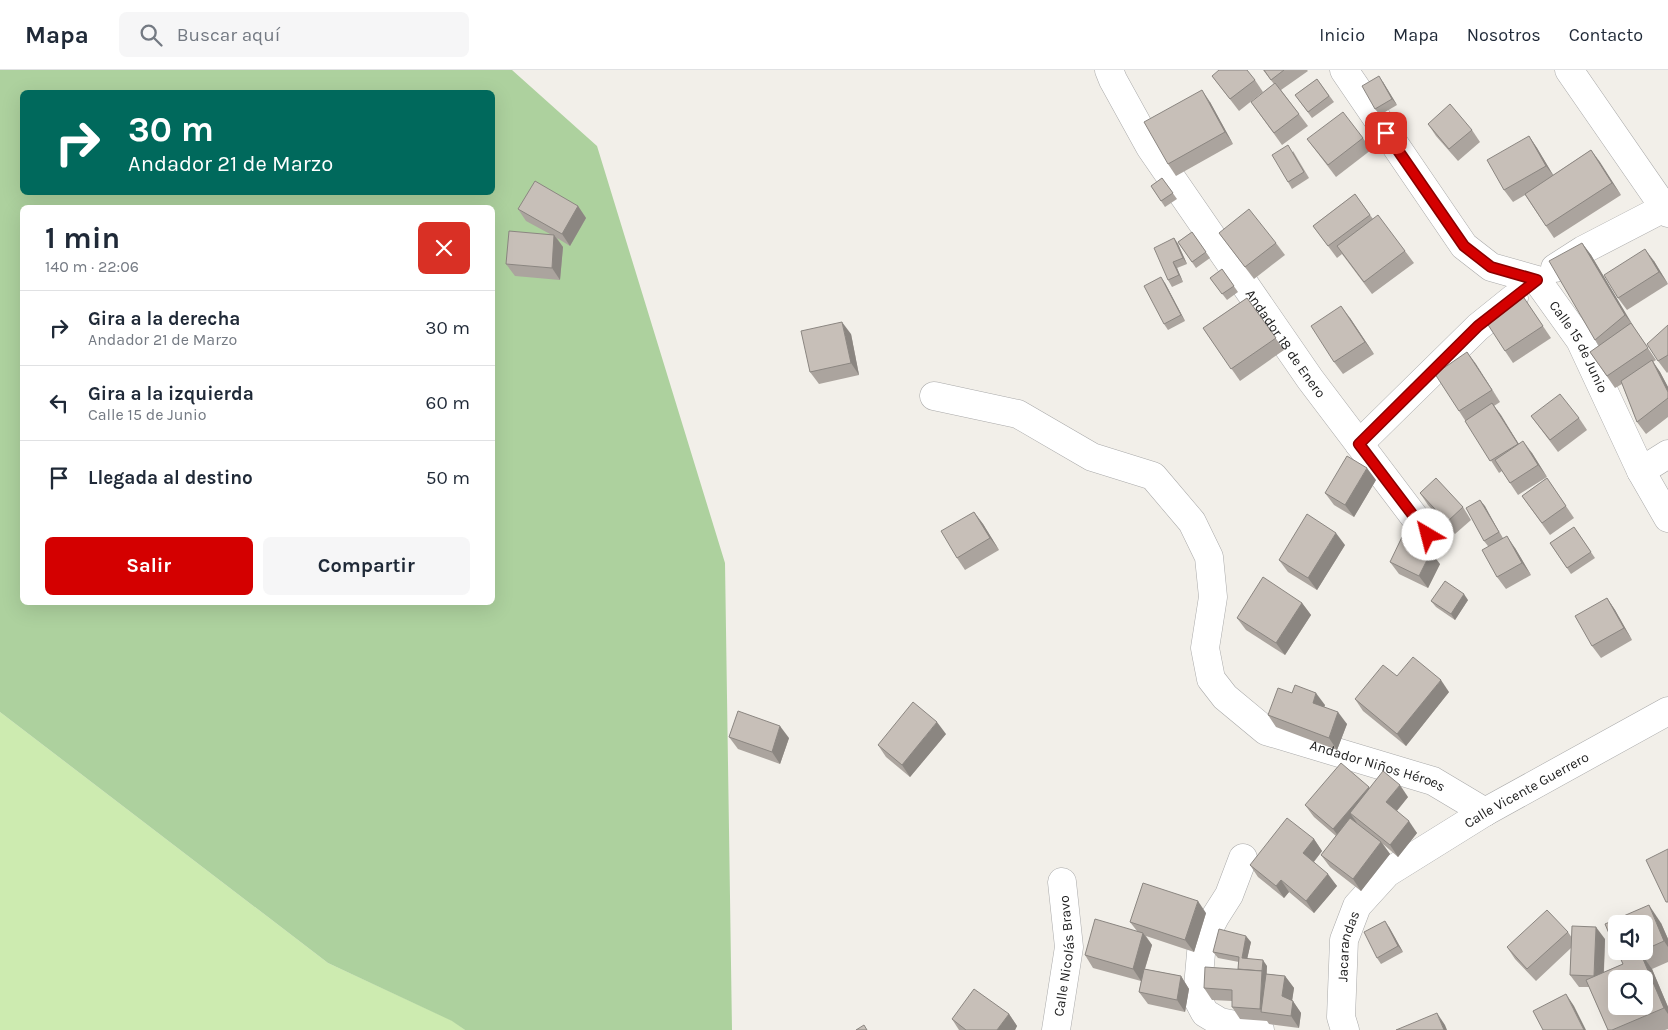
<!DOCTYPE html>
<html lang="es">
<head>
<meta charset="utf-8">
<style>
  :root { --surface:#fff; --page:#f6f6f7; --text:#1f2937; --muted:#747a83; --line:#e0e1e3; --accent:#d40000 }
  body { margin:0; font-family:Karla,sans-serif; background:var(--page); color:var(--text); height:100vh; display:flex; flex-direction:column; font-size:19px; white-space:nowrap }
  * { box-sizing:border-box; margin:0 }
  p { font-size:16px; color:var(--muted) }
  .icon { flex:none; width:28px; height:28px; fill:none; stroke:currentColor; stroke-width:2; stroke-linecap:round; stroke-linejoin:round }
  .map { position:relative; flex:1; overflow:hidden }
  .panel { position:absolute; left:20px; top:135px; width:475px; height:400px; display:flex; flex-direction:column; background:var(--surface); border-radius:8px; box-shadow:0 5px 20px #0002 }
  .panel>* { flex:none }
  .top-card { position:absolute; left:20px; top:20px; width:475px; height:105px; border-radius:8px; box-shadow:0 5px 20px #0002; background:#00695c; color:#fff; overflow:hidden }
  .buttons { position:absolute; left:1608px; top:845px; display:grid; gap:10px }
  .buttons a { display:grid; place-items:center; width:45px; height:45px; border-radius:8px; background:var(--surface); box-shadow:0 5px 20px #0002; font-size:25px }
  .pin { position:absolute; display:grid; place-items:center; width:42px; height:42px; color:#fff; margin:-21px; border-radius:10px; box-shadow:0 2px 8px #0006 }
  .me { position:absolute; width:55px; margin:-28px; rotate:323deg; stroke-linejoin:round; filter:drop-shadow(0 0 4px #0008) }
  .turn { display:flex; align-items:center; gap:18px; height:105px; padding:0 25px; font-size:22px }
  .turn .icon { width:65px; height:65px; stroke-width:2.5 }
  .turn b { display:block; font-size:35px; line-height:42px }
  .round { display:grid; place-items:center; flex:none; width:52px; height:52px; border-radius:8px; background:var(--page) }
  .overview { display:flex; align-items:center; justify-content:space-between; height:85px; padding:0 25px }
  h1 { font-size:30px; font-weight:700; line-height:38px }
  .cta { display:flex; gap:10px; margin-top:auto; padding:10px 25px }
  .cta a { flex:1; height:58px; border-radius:8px; background:var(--accent); color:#fff; font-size:20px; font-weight:700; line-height:58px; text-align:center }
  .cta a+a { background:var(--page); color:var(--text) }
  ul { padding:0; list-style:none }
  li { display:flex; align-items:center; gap:15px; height:75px; padding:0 25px; border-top:1px solid var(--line) }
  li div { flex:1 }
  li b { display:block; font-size:19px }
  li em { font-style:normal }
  header { display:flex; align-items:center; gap:30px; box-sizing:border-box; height:70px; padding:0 25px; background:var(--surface); border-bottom:1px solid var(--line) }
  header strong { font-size:24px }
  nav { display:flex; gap:28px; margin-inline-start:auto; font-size:18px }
  .search { width:350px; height:45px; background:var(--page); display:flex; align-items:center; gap:12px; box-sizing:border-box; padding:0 18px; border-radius:8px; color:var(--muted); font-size:19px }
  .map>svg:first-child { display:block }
</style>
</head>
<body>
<header>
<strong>Mapa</strong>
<div class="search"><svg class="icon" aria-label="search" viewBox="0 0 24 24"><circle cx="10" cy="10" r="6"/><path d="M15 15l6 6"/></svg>Buscar aquí</div>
<nav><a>Inicio</a><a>Mapa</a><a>Nosotros</a><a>Contacto</a></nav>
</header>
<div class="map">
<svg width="1668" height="960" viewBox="0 0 1668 960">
  <rect width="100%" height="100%" fill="#f2efe9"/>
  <polygon fill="#cdebb0" points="0,642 328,893 453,951 465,960 0,960"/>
  <path fill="#add19e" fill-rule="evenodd" d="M0,0h512l85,76 128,417 7,467h-267l-13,-9 -124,-58 -328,-251zM22,22h470v100h-470zM22,138h470v394h-470z"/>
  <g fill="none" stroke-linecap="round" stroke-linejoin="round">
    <g stroke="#a9a9a9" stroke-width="29">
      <g id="street">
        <path id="s1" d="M1109,0l4,10 37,67 160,232 118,156"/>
        <path id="s2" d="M1344,0l120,176 27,21 46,13 43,60 61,131 27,47"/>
        <polyline points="1569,0 1668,143"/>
        <polyline points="1555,198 1583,180 1664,138"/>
        <path id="s3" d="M934,326l84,18 74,43 61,19 39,46 17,35 4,40 -8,51 6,31 14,18 41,34 167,50 52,31"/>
        <polyline points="1359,374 1478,257 1514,228"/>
        <polyline points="1641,401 1668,384"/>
        <polyline points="1243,788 1229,825 1215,847 1202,872 1197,928 1205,943 1220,952 1260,960"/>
        <path id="s4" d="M1056,960l13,-83 -7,-65"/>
        <path id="s5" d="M1345,960l-4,-13 3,-77 13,-34 30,-33 98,-61 183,-101"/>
      </g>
    </g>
    <use href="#street" stroke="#fff" stroke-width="28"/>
  </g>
  <g fill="#aba49e">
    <polygon points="1263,0 1307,0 1308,1 1281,20 1308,56 1282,75 1251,32 1274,14"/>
    <polygon points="1212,6 1255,10 1263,22 1239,41"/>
    <polygon points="1317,9 1334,32 1312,48 1295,25"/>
    <polygon points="1383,12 1397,35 1380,45 1375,39"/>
    <polygon points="1210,32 1233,74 1176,106 1168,94"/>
    <polygon points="1428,54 1472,60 1480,72 1458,91 1436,66"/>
    <polygon points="1529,66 1537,78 1553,105 1591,80 1621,125 1554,168 1525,125 1513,132 1504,120"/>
    <polygon points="1363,68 1371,80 1336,107 1307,69"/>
    <polygon points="1293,81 1309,108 1292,119 1288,112"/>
    <polygon points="1162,108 1177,129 1165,137 1151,116"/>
    <polygon points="1355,124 1373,149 1405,181 1414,193 1372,224 1342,184 1337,188 1313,156"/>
    <polygon points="578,136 586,148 570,176 557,168 563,177 560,210 515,206 506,194 550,164 526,151 518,139"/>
    <polygon points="1192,162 1210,188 1196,198 1178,172"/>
    <polygon points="1219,163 1276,173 1285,185 1254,209"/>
    <polygon points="1174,168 1178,174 1187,194 1177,198 1183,212 1172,217 1168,210"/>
    <polygon points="1582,173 1591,185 1631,253 1656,290 1653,292 1660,302 1668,317 1668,347 1646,364 1637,352 1622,314 1615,318 1590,282 1599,276 1595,270"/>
    <polygon points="1654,191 1668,214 1627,240 1618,228"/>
    <polygon points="1222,199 1238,222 1227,230 1210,208"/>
    <polygon points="1165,213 1185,251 1168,260 1164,254"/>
    <polygon points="1520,222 1551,268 1513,293 1505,281"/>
    <polygon points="1247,228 1284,280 1240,311 1203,258"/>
    <polygon points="1350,248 1374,284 1343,304 1334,292"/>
    <polygon points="1668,255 1668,302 1667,303 1658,291"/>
    <polygon points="851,264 859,305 819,314 810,302"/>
    <polygon points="1467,282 1500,332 1494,336 1519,374 1532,383 1547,407 1518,425 1502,401 1499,403 1459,341"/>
    <polygon points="1531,346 1579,348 1587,360 1558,382"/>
    <polygon points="1547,408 1574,448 1550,465 1522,426"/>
    <polygon points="1376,410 1354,447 1334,435 1325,423"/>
    <polygon points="1420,423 1463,437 1471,450 1455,464 1428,435"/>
    <polygon points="1480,430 1503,468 1515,478 1531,505 1506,519 1497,507 1488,476 1484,471"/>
    <polygon points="974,442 983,454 999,480 965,500 957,488"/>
    <polygon points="1574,457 1595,488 1571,504 1550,473"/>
    <polygon points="1345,475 1317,520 1288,502 1279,490"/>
    <polygon points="1390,492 1440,494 1428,518 1399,504"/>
    <polygon points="1607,528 1615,540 1632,570 1601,588 1592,576"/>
    <polygon points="1468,530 1455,550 1436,537 1431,531"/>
    <polygon points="1302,533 1311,545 1285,585 1246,560 1237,548"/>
    <polygon points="1397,606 1449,622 1406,676 1363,641 1355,629"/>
    <polygon points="1292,623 1325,635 1324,637 1347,654 1337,680 1276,657 1268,645"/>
    <polygon points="946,664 910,707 886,687 878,675"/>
    <polygon points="729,667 789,668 780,694 738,679"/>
    <polygon points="1370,718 1408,727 1397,741 1417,763 1398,787 1383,774 1390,784 1361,821 1330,797 1321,785 1336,766 1314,747 1305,735"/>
    <polygon points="1314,769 1322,781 1314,792 1337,816 1314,843 1289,822 1284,828 1258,807 1250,795"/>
    <polygon points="1206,843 1194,882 1146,866 1152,875 1145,899 1181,906 1189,919 1185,942 1148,934 1139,922 1141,911 1093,898 1085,885 1137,861 1130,852"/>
    <polygon points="1661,853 1668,869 1668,892 1652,899 1668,937 1668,959 1665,960 1608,960 1589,917 1579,917 1570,905 1571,878 1536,911 1515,889 1507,877 1568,862 1572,868 1605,869 1604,902 1623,894 1617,881 1644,881 1644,854"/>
    <polygon points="1389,857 1403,882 1381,894 1377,888"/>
    <polygon points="1251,872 1247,889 1267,896 1267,904 1285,906 1294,918 1292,930 1301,943 1299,958 1269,954 1267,951 1240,949 1232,937 1232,931 1212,930 1204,918 1238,899 1239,892 1218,888 1213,882"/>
    <polygon points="1009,944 1017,956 1015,960 959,960 952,949"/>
  </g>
  <g fill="#8b8681">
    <polygon points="1379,6 1383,12 1397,35 1392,29"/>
    <polygon points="1202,20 1210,32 1233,74 1225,62"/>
    <polygon points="1529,66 1537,78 1555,108 1546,96"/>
    <polygon points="1591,80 1600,92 1621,125 1612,113"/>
    <polygon points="578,136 586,148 570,176 562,164"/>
    <polygon points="554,165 563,177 560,210 552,198"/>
    <polygon points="1174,168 1178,174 1187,194 1183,188"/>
    <polygon points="1582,173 1591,185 1634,257 1625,245"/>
    <polygon points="1645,179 1654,191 1668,214 1659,202"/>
    <polygon points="1173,192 1177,198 1183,212 1179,205"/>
    <polygon points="1161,207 1165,213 1185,251 1181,245"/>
    <polygon points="1341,236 1350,248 1374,284 1365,272"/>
    <polygon points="842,252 851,264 859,305 851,293"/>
    <polygon points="1467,282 1476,294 1500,332 1492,320"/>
    <polygon points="1652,290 1660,302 1668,317 1668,322"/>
    <polygon points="1492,333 1501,345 1526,386 1518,374"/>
    <polygon points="1523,371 1532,383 1547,407 1538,395"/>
    <polygon points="1367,398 1376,410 1354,447 1345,435"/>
    <polygon points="1480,430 1485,436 1503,469 1499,462"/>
    <polygon points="974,442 983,454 999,480 990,468"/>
    <polygon points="1336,463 1345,475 1317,520 1308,508"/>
    <polygon points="1507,466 1515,478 1531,505 1522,493"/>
    <polygon points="1431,482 1440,494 1428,518 1419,506"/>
    <polygon points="1464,524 1468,530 1455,550 1451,544"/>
    <polygon points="1607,528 1615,540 1632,570 1624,558"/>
    <polygon points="1302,533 1311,545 1285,585 1276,573"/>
    <polygon points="1441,610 1449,622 1406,676 1397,664"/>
    <polygon points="1316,623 1325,635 1321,645 1313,633"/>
    <polygon points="1338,642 1347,654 1337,680 1329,668"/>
    <polygon points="937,652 946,664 910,707 902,695"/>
    <polygon points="780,656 789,668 780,694 772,682"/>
    <polygon points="1400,715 1408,727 1394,744 1386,732"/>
    <polygon points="1369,717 1378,729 1350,743 1357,753 1342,771 1333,759"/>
    <polygon points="1409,751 1417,763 1398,787 1390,775"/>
    <polygon points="1314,769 1322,781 1311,795 1303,783"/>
    <polygon points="1381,772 1390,784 1361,821 1353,809"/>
    <polygon points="1328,804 1337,816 1314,843 1306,831"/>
    <polygon points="1281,810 1289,822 1284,828 1276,816"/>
    <polygon points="1198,831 1206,843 1194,882 1185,870"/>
    <polygon points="1649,835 1661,853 1668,869 1668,877 1664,871"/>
    <polygon points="1385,851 1389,857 1403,882 1398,876"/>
    <polygon points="1596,857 1605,869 1603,918 1594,906"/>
    <polygon points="1143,863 1152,875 1141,911 1133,899"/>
    <polygon points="1246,866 1251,872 1246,894 1242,888"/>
    <polygon points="1640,882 1652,899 1668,937 1668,944 1664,938"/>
    <polygon points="1263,890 1267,896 1262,942 1260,939"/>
    <polygon points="1181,906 1189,919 1185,942 1177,930"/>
    <polygon points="1285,906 1294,918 1291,938 1282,926"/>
    <polygon points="1566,924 1574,936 1586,960 1584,960"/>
    <polygon points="1293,931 1301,943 1299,958 1291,946"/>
    <polygon points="1437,943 1445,955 1447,960 1444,960"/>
    <polygon points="1009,944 1017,956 1015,960 997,960"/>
  </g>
  <g fill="#c7bfb8" stroke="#8b8681" fill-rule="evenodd">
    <polygon points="1219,0 1247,0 1255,10 1230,29 1212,6"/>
    <polygon points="1264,0 1284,0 1271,10"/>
    <polygon points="1379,6 1392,29 1375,39 1362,16"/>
    <polygon points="1317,9 1329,26 1308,42 1295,25"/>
    <polygon points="1275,13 1299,44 1274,63 1251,32"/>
    <polygon points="1202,20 1225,62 1168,94 1144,52"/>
    <polygon points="1450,34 1472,60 1449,79 1428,54"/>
    <polygon points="1343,42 1363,68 1328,95 1307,69"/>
    <polygon points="1529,66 1546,96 1504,120 1487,90"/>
    <polygon points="1288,75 1304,102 1288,112 1272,85"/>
    <polygon points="1591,80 1612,113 1546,156 1525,124"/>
    <polygon points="1162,108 1173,123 1161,131 1151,116"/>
    <polygon points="535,111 578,136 562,164 518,139"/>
    <polygon points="1355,124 1370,145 1328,176 1313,156"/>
    <polygon points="1249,139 1276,173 1245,197 1219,163"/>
    <polygon points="1378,145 1405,181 1364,212 1337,176"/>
    <polygon points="509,161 554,165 552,198 506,194"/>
    <polygon points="1192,162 1206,182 1192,192 1178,172"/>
    <polygon points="1174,168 1183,188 1173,192 1179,205 1168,210 1154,178"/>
    <polygon points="1582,173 1625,245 1595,270 1549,191"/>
    <polygon points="1645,179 1659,202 1618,228 1604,205"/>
    <polygon points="1222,199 1234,216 1222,224 1210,208"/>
    <polygon points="1161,207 1181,245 1164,254 1144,216"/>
    <polygon points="1520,222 1543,256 1505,281 1483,247"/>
    <polygon points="1247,228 1276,268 1231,299 1203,258"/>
    <polygon points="1341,236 1365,272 1334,292 1311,256"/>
    <polygon points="842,252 851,293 810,302 801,261"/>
    <polygon points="1631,253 1648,278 1607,306 1590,282"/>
    <polygon points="1668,255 1668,285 1658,291 1647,274"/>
    <polygon points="1467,282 1492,320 1459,341 1435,304"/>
    <polygon points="1652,290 1668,322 1668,328 1637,352 1621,311"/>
    <polygon points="1560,324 1579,348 1550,370 1531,346"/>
    <polygon points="1492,333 1518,374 1490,391 1465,351"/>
    <polygon points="1523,371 1538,395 1510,413 1495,390"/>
    <polygon points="1347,386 1367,398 1345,435 1325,423"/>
    <polygon points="1436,408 1463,437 1447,452 1420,423"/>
    <polygon points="1547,408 1566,436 1542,453 1522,426"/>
    <polygon points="1480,430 1499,462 1484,471 1466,438"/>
    <polygon points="974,442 990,468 957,488 941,461"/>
    <polygon points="1307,444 1336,463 1308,508 1279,490"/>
    <polygon points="1574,457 1591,482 1567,498 1550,473"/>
    <polygon points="1507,466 1522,493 1497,507 1482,480"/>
    <polygon points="1402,467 1431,482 1419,506 1390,492"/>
    <polygon points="1263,507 1302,533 1276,573 1237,548"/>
    <polygon points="1445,511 1464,524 1451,544 1431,531"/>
    <polygon points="1607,528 1624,558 1592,576 1575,546"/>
    <polygon points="1413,587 1441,610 1397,664 1355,629 1383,595 1397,606"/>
    <polygon points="1295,615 1316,623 1313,633 1338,642 1329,668 1268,645 1278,618 1292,623"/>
    <polygon points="913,632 937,652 902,695 878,675"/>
    <polygon points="738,641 780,656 772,682 729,667"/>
    <polygon points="1341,693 1369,717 1333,759 1305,735"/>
    <polygon points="1383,701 1400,715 1386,732 1409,751 1390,775 1350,743"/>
    <polygon points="1287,748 1314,769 1303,783 1328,804 1306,831 1281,810 1276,816 1250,795"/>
    <polygon points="1350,748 1381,772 1353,809 1321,785"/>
    <polygon points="1668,779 1668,832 1666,832 1646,790"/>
    <polygon points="1143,813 1198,831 1185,870 1130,852"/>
    <polygon points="1649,835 1664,871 1644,880 1644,854 1616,854 1616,880 1605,854"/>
    <polygon points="1547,840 1568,862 1527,899 1507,877"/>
    <polygon points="1095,849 1143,863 1133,899 1085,885"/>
    <polygon points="1385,851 1398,876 1377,888 1364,862"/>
    <polygon points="1572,856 1596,857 1594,906 1570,905"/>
    <polygon points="1219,859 1246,866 1242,888 1263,890 1262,901 1238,899 1239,887 1213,882"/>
    <path d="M1617,881h24l-1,1 24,56 -52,22h-4l-22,-50 37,-16zM1616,909h28v27h-28z"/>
    <polygon points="1205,897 1262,901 1260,939 1232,937 1232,920 1204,918"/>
    <polygon points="1144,899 1181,906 1177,930 1139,922"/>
    <polygon points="1266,904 1285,906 1282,926 1293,931 1291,946 1261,942"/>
    <polygon points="974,919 1009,944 997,960 966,960 952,949"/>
    <polygon points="1566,924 1584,960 1543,960 1533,941"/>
    <polygon points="1437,943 1444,960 1396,960"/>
    <polygon points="864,955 867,960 856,960"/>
  </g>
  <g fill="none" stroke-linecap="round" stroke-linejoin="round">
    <g stroke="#8a0000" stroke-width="12">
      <polyline id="route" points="1386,63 1464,176 1491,197 1537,210 1478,256 1359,374 1428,465"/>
    </g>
    <use href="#route" stroke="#d40000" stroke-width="9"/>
  </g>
  <g text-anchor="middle" stroke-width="4.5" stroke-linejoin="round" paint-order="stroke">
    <g font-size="14" fill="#222" stroke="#fff">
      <text dy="5" stroke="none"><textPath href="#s1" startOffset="326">Andador 18 de Enero</textPath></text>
      <text dy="5" stroke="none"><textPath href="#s2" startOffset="374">Calle 15 de Junio</textPath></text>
      <text dy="5" stroke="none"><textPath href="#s3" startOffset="651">Andador Niños Héroes</textPath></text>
      <text dy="5" stroke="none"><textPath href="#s5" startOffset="334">Calle Vicente Guerrero</textPath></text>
      <text dy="5" stroke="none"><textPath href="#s5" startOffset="85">Jacarandas</textPath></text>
      <text dy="5" stroke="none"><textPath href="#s4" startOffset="75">Calle Nicolás Bravo</textPath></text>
    </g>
  </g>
</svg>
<div class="buttons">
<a><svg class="icon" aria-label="sound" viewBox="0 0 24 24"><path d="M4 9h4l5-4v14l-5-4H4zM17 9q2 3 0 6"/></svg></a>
<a><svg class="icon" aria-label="search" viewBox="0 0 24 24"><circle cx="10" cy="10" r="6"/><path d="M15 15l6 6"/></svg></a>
</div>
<div class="pin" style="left:1386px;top:63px;background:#d93025"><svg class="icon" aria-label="arrive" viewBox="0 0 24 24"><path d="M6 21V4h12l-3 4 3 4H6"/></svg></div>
<svg class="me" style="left:1428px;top:465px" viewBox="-20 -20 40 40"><circle r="19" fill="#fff"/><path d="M0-13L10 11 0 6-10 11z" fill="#d40000"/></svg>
<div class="top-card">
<div class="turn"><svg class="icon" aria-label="right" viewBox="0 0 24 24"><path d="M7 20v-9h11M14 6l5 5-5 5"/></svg><div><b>30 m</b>Andador 21 de Marzo</div></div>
</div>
<section class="panel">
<div class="overview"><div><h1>1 min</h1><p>140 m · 22:06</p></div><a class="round" style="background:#d93025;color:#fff"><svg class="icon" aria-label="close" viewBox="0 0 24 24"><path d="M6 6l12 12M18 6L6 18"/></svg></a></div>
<ul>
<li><svg class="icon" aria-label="right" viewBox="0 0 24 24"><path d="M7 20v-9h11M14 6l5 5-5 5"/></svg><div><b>Gira a la derecha</b><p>Andador 21 de Marzo</p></div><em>30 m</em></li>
<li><svg class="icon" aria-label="left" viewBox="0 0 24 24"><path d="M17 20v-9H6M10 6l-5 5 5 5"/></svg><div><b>Gira a la izquierda</b><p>Calle 15 de Junio</p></div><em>60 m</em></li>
<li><svg class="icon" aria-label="arrive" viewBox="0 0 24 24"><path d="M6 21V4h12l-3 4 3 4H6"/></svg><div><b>Llegada al destino</b></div><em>50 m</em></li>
</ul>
<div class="cta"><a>Salir</a><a>Compartir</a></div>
</section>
</div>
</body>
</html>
